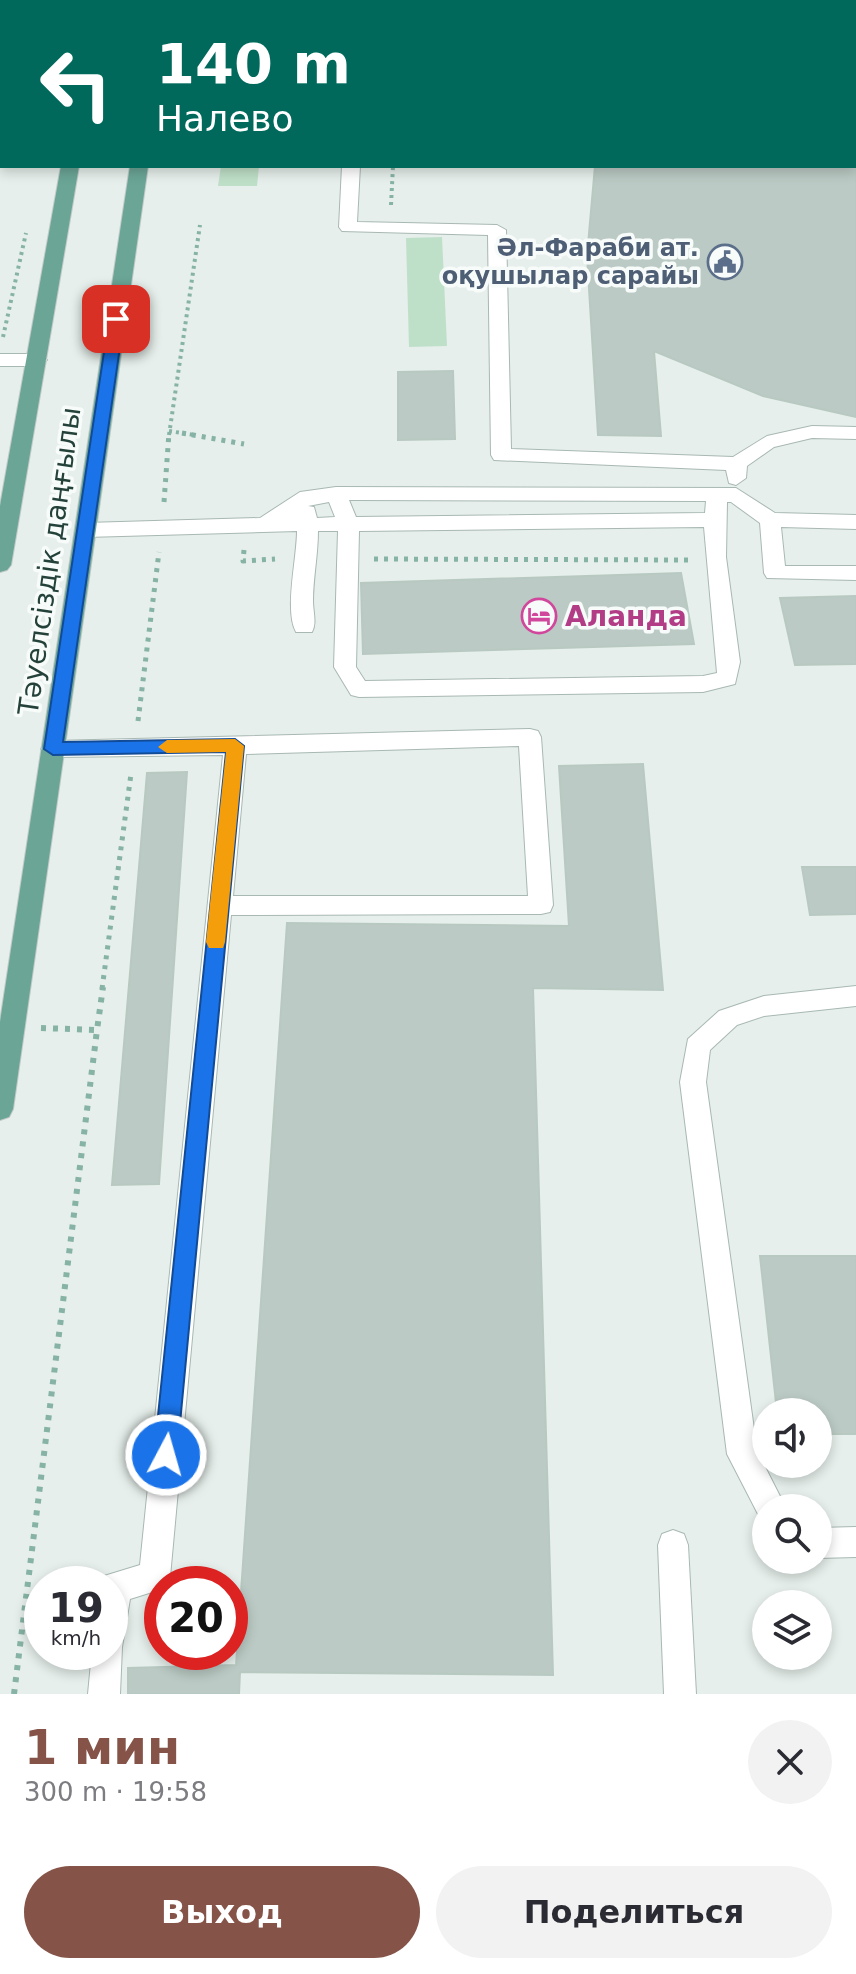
<!DOCTYPE html>
<html lang="ru">
<head>
<meta charset="utf-8">
<style>
  :root { --surface:#fff; --page:#f2f2f3; --text:#2b2b33; --muted:#7c7c81; --accent:#855347 }
  body { margin:0; font-family:"DejaVu Sans",sans-serif; background:var(--page); color:var(--text); height:100vh; display:flex; flex-direction:column; font-size:30px; white-space:nowrap }
  * { box-sizing:border-box; margin:0 }
  p { font-size:26px; color:var(--muted) }
  .icon { flex:none; width:44px; height:44px; fill:none; stroke:currentColor; stroke-width:2; stroke-linecap:round; stroke-linejoin:round }
  .map { position:relative; height:1694px; overflow:hidden }
  .sheet { display:flex; flex-direction:column; background:var(--surface); flex:1 }
  .sheet>* { flex:none }
  .banner { position:absolute; left:0px; top:0px; width:856px; height:168px; box-shadow:0 4px 12px #0003; background:#00695c; color:#fff; overflow:hidden }
  .tools { position:absolute; left:752px; top:1398px; display:grid; gap:16px }
  .tools a { display:grid; place-items:center; width:80px; height:80px; border-radius:50%; background:var(--surface); box-shadow:0 4px 12px #0003; font-size:40px }
  .speed { position:absolute; left:24px; top:1566px; display:flex; gap:16px; font-size:40px; font-weight:700; text-align:center }
  .speed>* { display:grid; place-content:center; width:104px; height:104px; border-radius:50%; background:var(--surface); box-shadow:0 4px 12px #0003; line-height:1 }
  .speed small { font-size:20px; font-weight:400 }
  .speed .limit { border:12px solid #d22; background:#fff; color:#111 }
  .pin { position:absolute; display:grid; place-items:center; width:68px; height:68px; color:#fff; margin:-34px; border-radius:16px; box-shadow:0 4px 12px #0006 }
  .me { position:absolute; width:88px; margin:-44px; rotate:6deg; stroke-linejoin:round; filter:drop-shadow(0 0 6px #0008) }
  .turn { display:flex; align-items:center; gap:28px; height:168px; padding:0 24px; font-size:36px }
  .turn .icon { width:104px; height:104px; stroke-width:2.5 }
  .turn b { display:block; font-size:56px; line-height:68px }
  .round { display:grid; place-items:center; flex:none; width:84px; height:84px; border-radius:42px; background:var(--page) }
  .summary { display:flex; align-items:center; justify-content:space-between; height:136px; padding:0 24px }
  h1 { font-size:48px; font-weight:800; line-height:60px; color:var(--accent) }
  .cta { display:flex; gap:16px; margin-top:auto; padding:16px 24px }
  .cta a { flex:1; height:92px; border-radius:48px; background:var(--accent); color:#fff; font-size:32px; font-weight:800; line-height:92px; text-align:center }
  .cta a+a { background:var(--page); color:var(--text) }
  .map>svg:first-child { display:block }
</style>
</head>
<body>
<div class="map">
<svg width="856" height="1694" viewBox="0 0 856 1694">
  <rect width="100%" height="100%" fill="#e6efeb"/>
  <g fill="#bfe0c8">
    <polygon points="221,166 259,166 257,186 218,186"/>
    <polygon points="442,237 447,346 409,347 406,238"/>
  </g>
  <g fill="#bbcac4" stroke="#b8c9c2" stroke-width="2">
    <polygon points="595,166 856,166 856,417 763,396 654,351 661,436 598,435 587,256"/>
    <polygon points="453,371 455,439 398,440 398,372"/>
    <polygon points="681,573 694,644 363,654 361,583"/>
    <polygon points="856,596 856,664 795,665 780,598"/>
    <polygon points="643,764 663,990 533,988 553,1675 240,1672 239,1694 128,1694 128,1668 236,1665 287,923 569,926 559,766"/>
    <polygon points="187,772 159,1184 112,1185 147,773"/>
    <polygon points="802,867 856,867 856,914 810,915"/>
    <polygon points="760,1256 856,1256 856,1434 818,1434 818,1412 777,1412"/>
  </g>
  <g fill="none" stroke-linecap="round" stroke-linejoin="round">
    <g stroke="#a8b8b2" stroke-width="2">
      <g id="minor">
        <rect x="41" y="0" width="16" height="2"/>
        <polygon points="386,0 405,0 407,2 388,2"/>
        <rect x="528" y="0" width="16" height="2"/>
        <rect x="705" y="0" width="16" height="2"/>
        <rect x="0" y="31" width="2" height="10"/>
        <rect x="0" y="139" width="2" height="10"/>
        <polygon points="342,166 360,166 357,222 497,225 506,230 511,449 733,457 767,436 812,426 856,427 856,439 812,438 774,447 747,466 746,478 736,485 729,483 726,470 494,460 491,455 488,235 342,231 339,227"/>
        <polygon points="0,354 37,354 47,360 37,366 0,366"/>
        <path d="M336,487l400,1 39,25 81,2v14l-75,-2 4,39h71v14l-89,-2 -3,-5 -4,-50 -29,-21h-4l-1,55 14,105 -5,22 -32,8 -344,5 -8,-2 -17,-28 4,-136h-20c0,24 -5,47 -5,70 0,11 4,22 -1,31h-16c-12,-21 1,-74 1,-101l-211,6 -10,-7 10,-7 174,-5 40,-26zM349,500h6l351,1 -1,12 -349,4zM329,502l6,15 -18,1 -3,-11 -6,-1zM704,527l13,146 -14,3 -338,5 -9,-14 3,-136z"/>
        <path d="M530,729l8,2 3,6 12,168 -3,7 -9,2 -310,1 -61,662 -3,7h-5v5l-32,10 -8,48 -2,47h-32l4,-42h18v-68h-9l3,-8 36,-11 83,-810 -170,2 -8,-2 -4,-6 4,-6 8,-2zM519,746l9,150h-295l13,-142z"/>
        <polygon points="856,986 856,1006 764,1016 737,1025 710,1050 706,1082 757,1451 786,1508 766,1508 766,1521 760,1518 727,1454 680,1082 688,1039 719,1011 764,996"/>
        <polygon points="856,1527 856,1557 818,1558 818,1528"/>
        <polygon points="673,1530 684,1534 688,1545 696,1694 664,1694 658,1545 662,1534"/>
      </g>
    </g>
    <g stroke="#c2cac8" stroke-width="2">
      <g id="major">
        <rect x="94" y="0" width="16" height="2"/>
        <rect x="157" y="0" width="16" height="2"/>
        <polygon points="61,166 79,166 11,565 7,570 0,572 0,506"/>
        <polygon points="130,166 148,166 13,1109 9,1117 0,1120 0,1022"/>
      </g>
    </g>
    <g stroke="#86b3a5" stroke-width="4" stroke-dasharray="3 4" stroke-linecap="butt">
      <polyline points="391,205 393,166"/>
      <polyline points="3,337 26,233"/>
      <polyline points="169,431 194,435"/>
      <polyline points="169,435 200,225"/>
    </g>
    <g stroke="#86b3a5" stroke-width="5" stroke-dasharray="4 6" stroke-linecap="butt">
      <polyline points="182,433 244,444"/>
      <polyline points="164,502 169,433"/>
      <polyline points="244,550 243,561 275,559"/>
      <polyline points="374,559 688,560"/>
      <polyline points="138,721 159,552"/>
      <polyline points="102,989 131,774"/>
    </g>
    <g stroke="#86b3a5" stroke-width="6" stroke-dasharray="5 7" stroke-linecap="butt">
      <polyline points="41,1028 97,1030 103,987"/>
      <polyline points="14,1694 97,1030"/>
    </g>
    <use href="#minor" fill="#fff" fill-rule="evenodd"/>
    <use href="#major" fill="#6aa596" fill-rule="evenodd"/>
  </g>
  <polygon fill="#1a73e8" stroke="#114b97" stroke-width="2" points="116,315 124,319 63,742 235,739 244,746 177,1455 174,1462 166,1466 158,1462 154,1455 226,752 53,755 44,749 109,319"/>
  <polygon fill="#f59e0b" points="235,739 244,746 225,942 223,948 209,948 206,942 226,752 167,753 158,747 167,740"/>
  <defs>
    <g id="civic-ring" transform="scale(1.8)"><circle r="9.5" fill="#f7fbf9" stroke="#5c6f8a" stroke-width="1.5"/><path d="M-.6-6.5H3V-4.5H.6V-3L4-1V1h2V6H-6V1h2V-1L-.6-3ZM-1.2 2.5V6h2.4V2.5Z" fill="#5c6f8a"/></g>
    <g id="hotel-ring" transform="scale(1.8)"><circle r="9.5" fill="#f7fbf9" stroke="#d1479c" stroke-width="1.5"/><path d="M-6-4.5h1.5V1H6V5H4.5V3h-9V5H-6ZM-4 0a1.8 1.8 0 1 1 3.6 0ZM.5 0V-2.5h3Q6-2.5 6 0Z" fill="#d1479c"/></g>
  </defs>
  <g fill-rule="evenodd">
    <use href="#civic-ring" x="725" y="262"/>
    <use href="#hotel-ring" x="539" y="616"/>
  </g>
  <g text-anchor="middle" stroke-width="7" stroke-linejoin="round" paint-order="stroke">
    <g font-size="24" font-weight="bold" fill="#4e5e75" stroke="#f7fbf9" text-anchor="end">
      <text x="699" y="256">Әл-Фараби ат.<tspan x="699" dy="28">оқушылар сарайы</tspan></text>
    </g>
    <g font-size="28" fill="#24423a" stroke="#f7fbf9">
      <text transform="translate(49 561) rotate(-82)" y="10">Тәуелсіздік даңғылы</text>
    </g>
    <g font-size="28" font-weight="bold" fill="#b23c85" stroke="#f7fbf9" text-anchor="start">
      <text x="565" y="626">Аланда</text>
    </g>
  </g>
</svg>
<div class="tools">
<a><svg class="icon" aria-label="sound" viewBox="0 0 24 24"><path d="M4 9h4l5-4v14l-5-4H4zM17 9q2 3 0 6"/></svg></a>
<a><svg class="icon" aria-label="search" viewBox="0 0 24 24"><circle cx="10" cy="10" r="6"/><path d="M15 15l6 6"/></svg></a>
<a><svg class="icon" aria-label="layers" viewBox="0 0 24 24"><path d="M12 4l9 5-9 5-9-5zM3 14l9 5 9-5"/></svg></a>
</div>
<div class="speed"><div>19<small>km/h</small></div><div class="limit">20</div></div>
<div class="pin" style="left:116px;top:319px;background:#d93025"><svg class="icon" aria-label="arrive" viewBox="0 0 24 24"><path d="M6 21V4h12l-3 4 3 4H6"/></svg></div>
<svg class="me" style="left:166px;top:1455px" viewBox="-20 -20 40 40"><circle r="17" fill="#1a73e8" stroke="#fff" stroke-width="3"/><path d="M0-11L8 9 0 5-8 9z" fill="#fff"/></svg>
<div class="banner">
<div class="turn"><svg class="icon" aria-label="left" viewBox="0 0 24 24"><path d="M17 20v-9H6M10 6l-5 5 5 5"/></svg><div><b>140 m</b>Налево</div></div>
</div>
</div>
<section class="sheet">
<div class="summary"><div><h1>1 мин</h1><p>300 m · 19:58</p></div><a class="round"><svg class="icon" aria-label="close" viewBox="0 0 24 24"><path d="M6 6l12 12M18 6L6 18"/></svg></a></div>
<div class="cta"><a>Выход</a><a>Поделиться</a></div>
</section>
</body>
</html>
